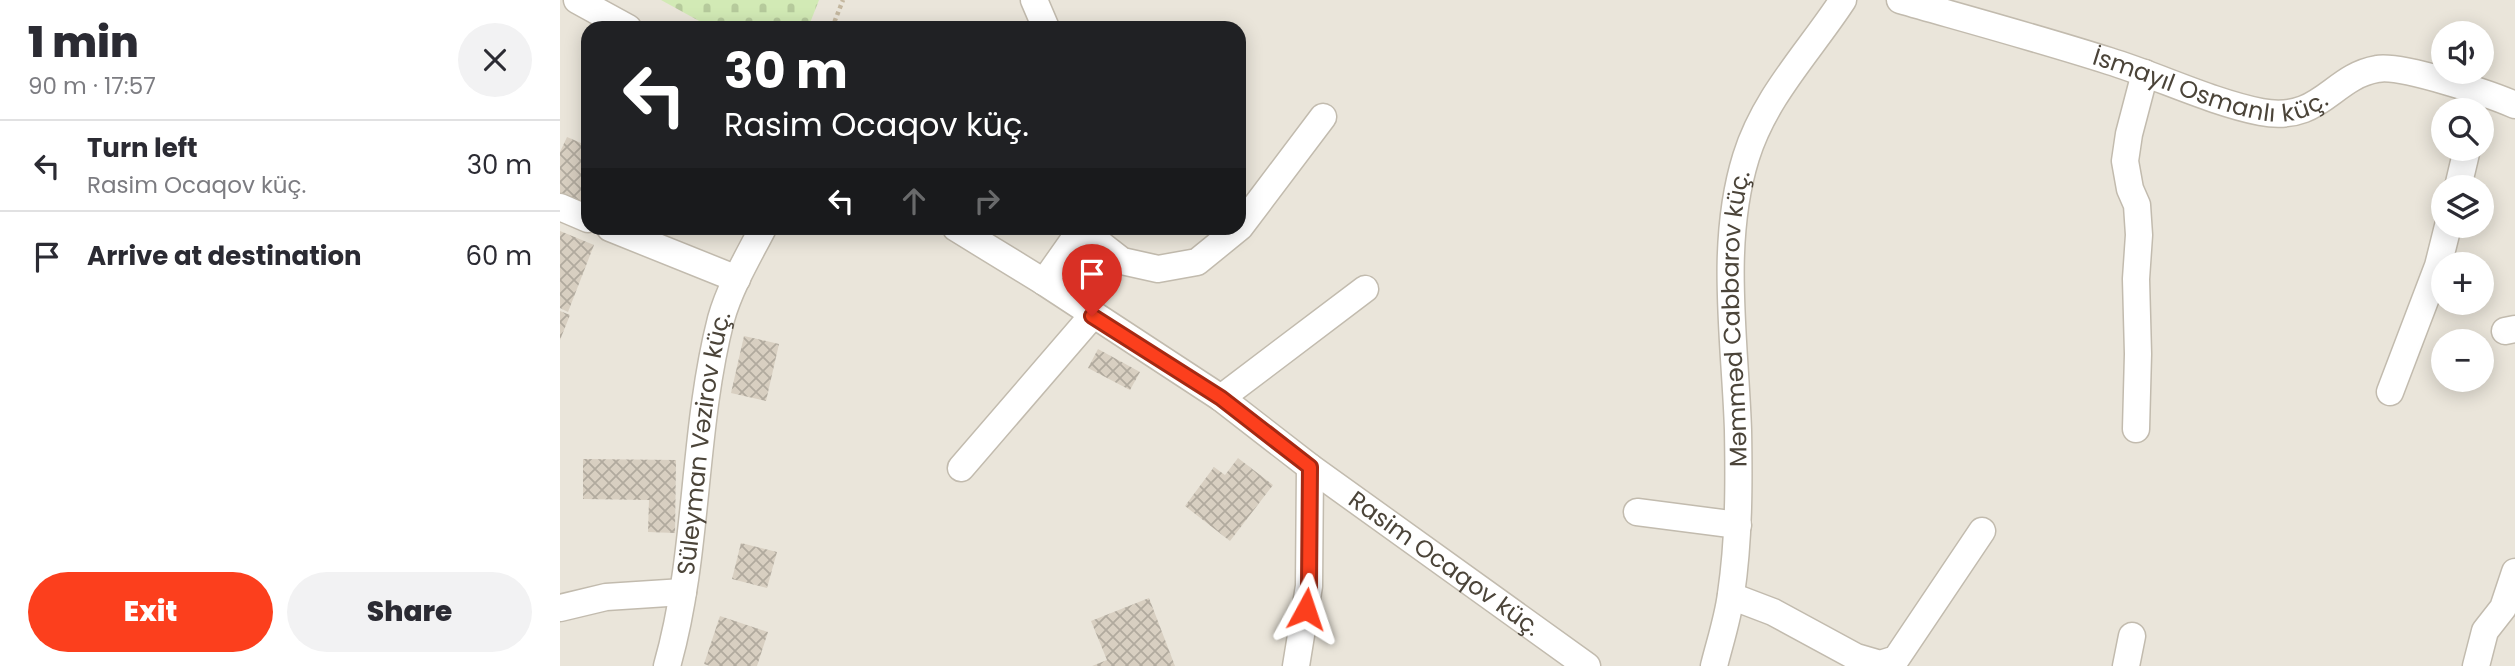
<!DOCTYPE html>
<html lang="en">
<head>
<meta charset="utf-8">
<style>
  :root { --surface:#fff; --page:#f2f2f3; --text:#2b2b33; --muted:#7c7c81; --line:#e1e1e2; --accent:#fc3f1d }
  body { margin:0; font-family:Poppins,sans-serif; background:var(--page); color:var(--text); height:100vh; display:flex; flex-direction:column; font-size:26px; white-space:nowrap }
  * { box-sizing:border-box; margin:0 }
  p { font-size:23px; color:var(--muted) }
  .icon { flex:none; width:38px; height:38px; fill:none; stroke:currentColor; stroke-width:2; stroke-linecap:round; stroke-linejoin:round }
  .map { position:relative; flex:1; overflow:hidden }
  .panel { display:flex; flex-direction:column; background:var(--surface); width:560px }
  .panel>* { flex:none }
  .hud { position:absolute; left:21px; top:21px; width:665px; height:214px; border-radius:21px; box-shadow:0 4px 18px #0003; background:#202124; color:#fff; overflow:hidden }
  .controls { position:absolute; left:1871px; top:21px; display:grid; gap:14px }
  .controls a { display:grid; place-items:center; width:63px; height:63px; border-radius:50%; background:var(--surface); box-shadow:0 4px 18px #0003; font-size:35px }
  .pin { position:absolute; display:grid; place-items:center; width:60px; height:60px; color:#fff; margin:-72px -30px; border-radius:50% 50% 50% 0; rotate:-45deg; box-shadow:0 0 7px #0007 }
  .pin .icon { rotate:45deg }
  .me { position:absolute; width:77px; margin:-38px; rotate:5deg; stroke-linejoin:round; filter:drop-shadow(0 0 5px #0008) }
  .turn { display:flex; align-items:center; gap:24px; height:147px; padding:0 28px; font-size:32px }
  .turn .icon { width:91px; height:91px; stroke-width:2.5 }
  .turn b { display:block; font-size:49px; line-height:60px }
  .lanes { display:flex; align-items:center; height:66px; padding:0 28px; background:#0003; justify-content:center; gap:35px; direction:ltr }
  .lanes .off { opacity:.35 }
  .round { display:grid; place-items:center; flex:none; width:74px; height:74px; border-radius:37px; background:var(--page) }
  .overview { display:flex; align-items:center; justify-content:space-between; height:119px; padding:0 28px }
  h1 { font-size:42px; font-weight:800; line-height:52px }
  .action { display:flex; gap:14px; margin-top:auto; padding:14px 28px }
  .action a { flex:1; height:80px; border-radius:42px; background:var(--accent); color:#fff; font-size:28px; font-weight:800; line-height:80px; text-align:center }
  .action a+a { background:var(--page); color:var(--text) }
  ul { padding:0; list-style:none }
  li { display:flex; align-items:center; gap:21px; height:91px; padding:0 28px; border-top:2px solid var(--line) }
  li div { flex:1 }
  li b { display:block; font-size:26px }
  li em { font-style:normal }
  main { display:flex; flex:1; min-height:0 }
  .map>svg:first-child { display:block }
</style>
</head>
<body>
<main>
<section class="panel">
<div class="overview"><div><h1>1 min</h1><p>90 m · 17:57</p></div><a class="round"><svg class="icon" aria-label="close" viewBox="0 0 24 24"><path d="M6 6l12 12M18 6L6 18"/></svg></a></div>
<ul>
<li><svg class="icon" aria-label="left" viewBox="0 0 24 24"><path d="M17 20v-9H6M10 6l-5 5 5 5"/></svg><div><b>Turn left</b><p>Rasim Ocaqov küç.</p></div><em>30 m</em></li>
<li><svg class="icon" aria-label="arrive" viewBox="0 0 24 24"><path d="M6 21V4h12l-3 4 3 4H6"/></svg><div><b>Arrive at destination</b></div><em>60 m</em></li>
</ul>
<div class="action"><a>Exit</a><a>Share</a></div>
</section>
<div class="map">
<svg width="1955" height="666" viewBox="0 0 1955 666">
  <defs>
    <pattern id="cemetery-stones" width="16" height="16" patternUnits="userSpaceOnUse" patternTransform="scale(1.75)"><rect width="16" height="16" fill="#d2eab5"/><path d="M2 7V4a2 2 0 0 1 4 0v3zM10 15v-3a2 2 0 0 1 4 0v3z" fill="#b6ca9c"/></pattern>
    <pattern id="building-cross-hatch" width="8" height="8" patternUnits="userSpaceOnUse" patternTransform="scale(1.75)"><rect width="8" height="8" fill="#d8cfc1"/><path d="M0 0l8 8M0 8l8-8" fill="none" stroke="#b1aa9e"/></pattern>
  </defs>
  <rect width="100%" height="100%" fill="#f6f3ec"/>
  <path fill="#eae5da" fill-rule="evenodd" d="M0,0h1955v666h-1955zM28,28h651v200h-651zM1883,33h39v39h-39zM1883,110h39v39h-39zM1883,187h39v39h-39zM1883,264h39v39h-39zM1883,341h39v39h-39z"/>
  <polygon fill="url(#cemetery-stones)" points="101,0 259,0 248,28 152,28"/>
  <g fill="url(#building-cross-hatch)">
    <polygon points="7,137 28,146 28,221 0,208 0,152"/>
    <polygon points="0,231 34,245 8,312 0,308"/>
    <polygon points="0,311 10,315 0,340"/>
    <polygon points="184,336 219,344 206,401 171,393"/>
    <polygon points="538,349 580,372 570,390 528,368"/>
    <polygon points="678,458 713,485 670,541 625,506 654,467 665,475"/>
    <polygon points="23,459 116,460 115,533 88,532 89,500 23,499"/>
    <polygon points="181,543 217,552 207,588 172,579"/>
    <polygon points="589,598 615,666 532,666 547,660 531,621"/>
    <polygon points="160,616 208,632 197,666 150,666 144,664"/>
  </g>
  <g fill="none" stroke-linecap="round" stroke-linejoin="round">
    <g stroke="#c2bbae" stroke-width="29">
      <g id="minor">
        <polyline points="17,0 68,28"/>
        <polyline points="474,0 486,28"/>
        <path id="s1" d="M1340,0c70,20 140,39 209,61 49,15 102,41 152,51 60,11 70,-35 116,-43 23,-5 113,25 138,36"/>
        <polyline points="1898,187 1907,149"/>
        <polyline points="0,207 28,219"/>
        <polyline points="50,228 177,279"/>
        <path id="s2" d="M396,228l88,54 177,116 89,69 277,199"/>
        <polyline points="521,229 562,261 598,269 637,262 680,227 763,117"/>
        <polyline points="484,282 522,228"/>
        <polyline points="1945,331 1955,329"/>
        <polyline points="1830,392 1878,266 1888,226"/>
        <polyline points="661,398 805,289"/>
        <polyline points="1576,429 1578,354 1576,279 1579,235 1577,205 1570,189 1565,161 1569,134 1585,73"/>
        <polyline points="401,468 532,316"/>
        <polyline points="1077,512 1178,525"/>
        <polyline points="1171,596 1213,612 1296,657 1320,664 1336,659 1422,531"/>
        <polyline points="0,608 46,597 123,592"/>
        <path id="s3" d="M107,666c32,-112 25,-234 54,-347 9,-32 27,-62 42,-91"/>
        <polyline points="736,666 749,586 750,467"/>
        <path id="s4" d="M1154,666c6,-24 14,-48 17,-72 8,-54 8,-110 7,-164 -3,-90 -19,-186 8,-273 19,-61 63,-105 97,-157"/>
        <polyline points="1566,666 1572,636"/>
        <polyline points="1916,666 1925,631 1943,608 1955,572"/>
      </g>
    </g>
    <polyline stroke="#c4b79f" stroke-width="4.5" stroke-dasharray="3.5 3.5" stroke-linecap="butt" points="272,28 283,0"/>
    <use href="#minor" stroke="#fff" stroke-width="26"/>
  </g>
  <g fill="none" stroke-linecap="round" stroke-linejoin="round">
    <g stroke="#a42913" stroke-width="18">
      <polyline id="route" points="532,316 661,398 750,467 749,586 746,609"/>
    </g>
    <use href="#route" stroke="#fc3f1d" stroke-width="12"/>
  </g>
  <g text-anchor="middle" stroke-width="6" stroke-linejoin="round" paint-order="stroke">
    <g font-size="24" fill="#4b4439" stroke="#fff">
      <text dy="8" stroke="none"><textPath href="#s1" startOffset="324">İsmayıl Osmanlı küç.</textPath></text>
      <text dy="8" stroke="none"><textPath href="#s4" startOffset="350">Məmməd Cabbarov küç.</textPath></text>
      <text dy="8" stroke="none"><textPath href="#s3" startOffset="226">Süleyman Vəzirov küç.</textPath></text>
      <text dy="8" stroke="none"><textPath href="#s2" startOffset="593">Rasim Ocaqov küç.</textPath></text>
    </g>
  </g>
</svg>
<div class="controls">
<a><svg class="icon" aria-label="sound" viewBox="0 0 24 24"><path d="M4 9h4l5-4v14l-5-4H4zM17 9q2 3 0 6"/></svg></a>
<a><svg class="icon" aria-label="search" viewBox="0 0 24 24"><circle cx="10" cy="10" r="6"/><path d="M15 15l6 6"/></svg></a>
<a><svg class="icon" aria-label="layers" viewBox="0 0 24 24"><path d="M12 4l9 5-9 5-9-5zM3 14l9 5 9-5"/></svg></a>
<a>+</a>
<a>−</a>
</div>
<div class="pin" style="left:532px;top:316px;background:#d93025"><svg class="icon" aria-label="arrive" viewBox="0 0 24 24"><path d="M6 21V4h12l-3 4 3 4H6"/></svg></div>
<svg class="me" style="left:746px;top:609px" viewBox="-20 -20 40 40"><path d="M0-17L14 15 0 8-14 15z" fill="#fc3f1d" stroke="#fff" stroke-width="4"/></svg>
<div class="hud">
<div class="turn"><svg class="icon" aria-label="left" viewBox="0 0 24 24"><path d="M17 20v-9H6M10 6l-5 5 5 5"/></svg><div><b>30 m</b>Rasim Ocaqov küç.</div></div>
<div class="lanes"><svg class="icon" aria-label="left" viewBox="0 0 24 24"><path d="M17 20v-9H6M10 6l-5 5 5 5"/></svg><svg class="icon off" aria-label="ahead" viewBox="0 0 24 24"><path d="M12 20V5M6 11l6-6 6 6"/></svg><svg class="icon off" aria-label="right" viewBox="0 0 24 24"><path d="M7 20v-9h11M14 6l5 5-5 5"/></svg></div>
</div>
</div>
</main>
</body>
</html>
